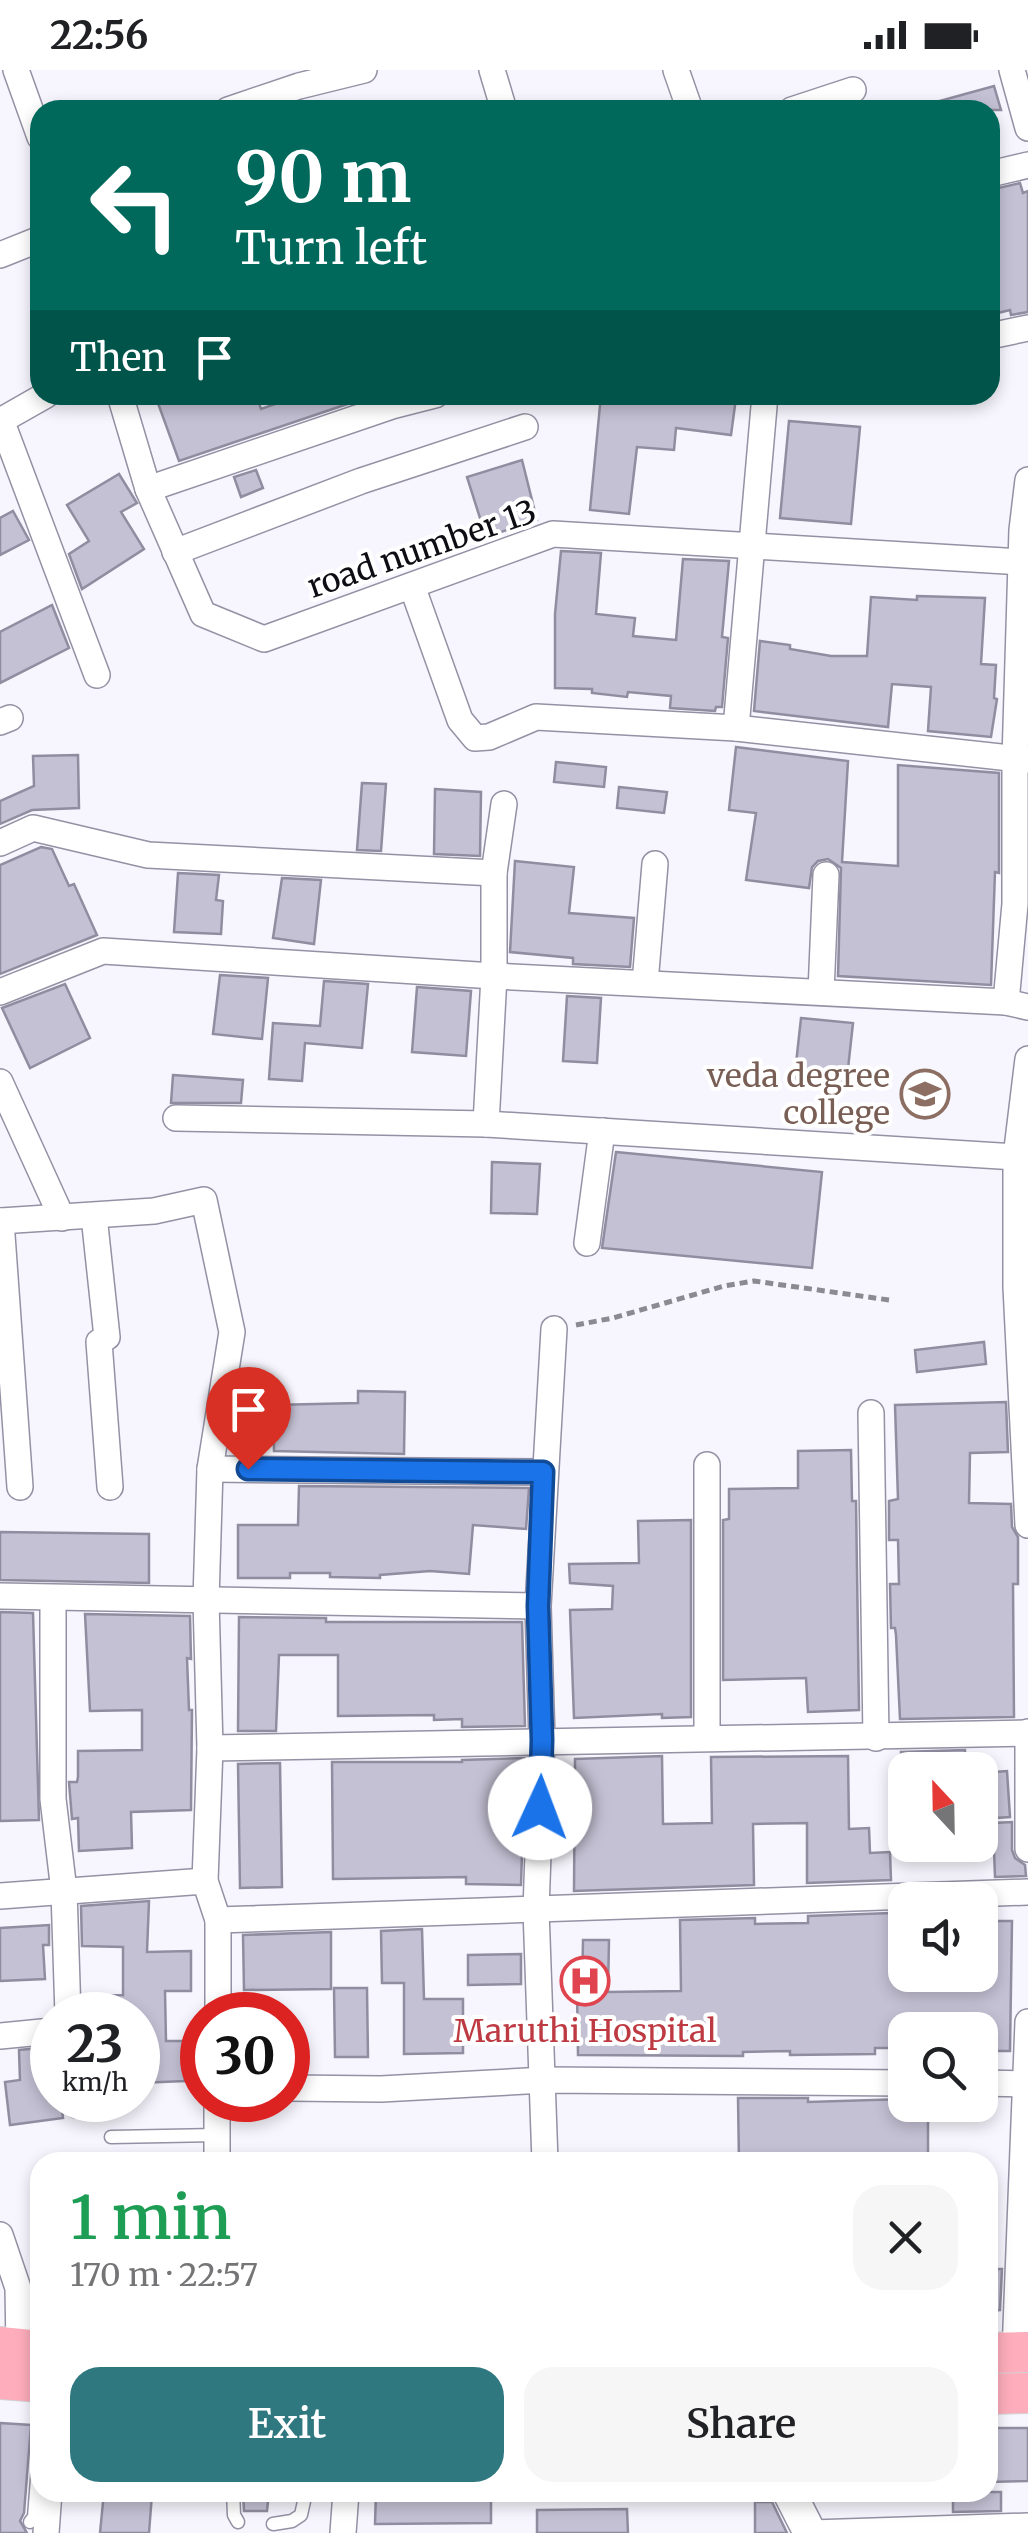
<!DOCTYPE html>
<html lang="en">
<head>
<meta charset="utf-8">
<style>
  :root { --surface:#fff; --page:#f6f6f6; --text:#202124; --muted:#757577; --accent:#307880 }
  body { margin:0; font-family:Merriweather,serif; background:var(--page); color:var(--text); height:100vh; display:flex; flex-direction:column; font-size:38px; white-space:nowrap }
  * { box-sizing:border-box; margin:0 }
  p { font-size:32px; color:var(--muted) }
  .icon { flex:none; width:55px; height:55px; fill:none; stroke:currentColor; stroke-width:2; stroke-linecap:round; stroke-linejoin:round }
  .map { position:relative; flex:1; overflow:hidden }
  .details { position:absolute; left:30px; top:2082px; width:968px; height:350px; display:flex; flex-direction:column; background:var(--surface); border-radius:30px; box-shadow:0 5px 15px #0003 }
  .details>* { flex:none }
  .guide { position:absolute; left:30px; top:30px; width:970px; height:305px; border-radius:30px; box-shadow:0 5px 15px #0003; background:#00695c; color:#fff; overflow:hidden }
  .needle { width:65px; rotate:338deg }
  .controls { position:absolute; left:888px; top:1682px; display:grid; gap:20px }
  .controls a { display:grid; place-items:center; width:110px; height:110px; border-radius:20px; background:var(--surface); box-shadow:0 5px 15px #0003; font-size:50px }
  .speed { position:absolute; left:30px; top:1922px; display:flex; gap:20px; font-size:50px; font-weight:700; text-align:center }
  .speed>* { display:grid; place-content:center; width:130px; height:130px; border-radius:50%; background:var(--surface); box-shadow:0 5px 15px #0003; line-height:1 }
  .speed small { font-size:25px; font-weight:400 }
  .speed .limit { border:15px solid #d22; background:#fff; color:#111 }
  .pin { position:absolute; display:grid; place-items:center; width:85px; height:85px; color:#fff; margin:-102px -42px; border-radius:50% 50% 50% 0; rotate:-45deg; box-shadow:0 0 10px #0007 }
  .pin .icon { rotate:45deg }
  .me { position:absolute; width:110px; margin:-55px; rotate:2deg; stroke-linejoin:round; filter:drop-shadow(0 0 8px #0008) }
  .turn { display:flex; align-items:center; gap:35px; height:210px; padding:0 40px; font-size:45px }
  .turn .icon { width:130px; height:130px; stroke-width:2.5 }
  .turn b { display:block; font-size:70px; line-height:85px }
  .then { display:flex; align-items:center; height:95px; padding:0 40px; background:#0003; gap:20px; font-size:38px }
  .round { display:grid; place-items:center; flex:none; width:105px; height:105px; border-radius:30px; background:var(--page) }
  .headline { display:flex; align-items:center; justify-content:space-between; height:170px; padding:0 40px }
  h1 { font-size:60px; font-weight:600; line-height:75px; color:#1e9e55 }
  .action { display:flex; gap:20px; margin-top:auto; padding:20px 40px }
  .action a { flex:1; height:115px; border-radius:30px; background:var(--accent); color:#fff; font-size:40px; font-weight:600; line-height:115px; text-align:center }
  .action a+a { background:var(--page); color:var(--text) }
  .status { display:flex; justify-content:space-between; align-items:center; height:70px; padding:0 50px; background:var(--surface); direction:ltr }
  .status svg { height:28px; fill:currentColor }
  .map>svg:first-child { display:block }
</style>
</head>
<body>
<div class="status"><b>22:56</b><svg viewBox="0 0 49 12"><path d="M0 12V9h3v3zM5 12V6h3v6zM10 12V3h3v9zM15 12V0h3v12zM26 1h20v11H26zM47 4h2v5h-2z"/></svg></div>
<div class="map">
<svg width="1028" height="2463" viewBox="0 0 1028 2463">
  <rect width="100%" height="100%" fill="#f7f6fe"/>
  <g fill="#c5c1d5" stroke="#908da0" stroke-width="2.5">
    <polygon points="994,16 1001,40 930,40 929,34"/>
    <polygon points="1020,113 1023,123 1028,121 1028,242 1011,245 1010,240 990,245 990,120"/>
    <polygon points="155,325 256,325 261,339 301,325 374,325 179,391"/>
    <polygon points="601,325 736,328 731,365 676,358 674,380 637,377 629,444 590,440"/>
    <polygon points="789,351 860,357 851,454 780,448"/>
    <polygon points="522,390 537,450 486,467 467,407"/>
    <polygon points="256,400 263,418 241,427 234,407"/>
    <polygon points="119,404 137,433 121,442 144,479 82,519 69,484 89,471 67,435"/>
    <polygon points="13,441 29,470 0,485 0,448"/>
    <polygon points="561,481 601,483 596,544 635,548 633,566 676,570 683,489 729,491 722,567 728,568 722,637 716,637 715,641 670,638 671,626 628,622 627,627 592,623 592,619 555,618 555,544"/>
    <polygon points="917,526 985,528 981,594 996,595 994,628 997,629 991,667 928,661 931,617 892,614 888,657 754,641 760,571 790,575 790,579 831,586 867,586 871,527 917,530"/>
    <polygon points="52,535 69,578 0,613 0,562"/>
    <polygon points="736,677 848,691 842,792 898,796 898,695 999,703 999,803 995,802 991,915 838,906 841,798 828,789 818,791 812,797 809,818 746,810 756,743 729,740"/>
    <polygon points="78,685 79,738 32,740 0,754 0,731 34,716 33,686"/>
    <polygon points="556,692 606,697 604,717 554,712"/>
    <polygon points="362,713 386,714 381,781 357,780"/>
    <polygon points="619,717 667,722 664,743 617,738"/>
    <polygon points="435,719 481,722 480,786 434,784"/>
    <polygon points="41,777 52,779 69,816 74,814 97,865 0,904 0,795"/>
    <polygon points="515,791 574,797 569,843 634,848 630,897 573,894 573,888 510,882"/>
    <polygon points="178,803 219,805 216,830 223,831 221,864 174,862"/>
    <polygon points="282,808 321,810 314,874 273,868"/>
    <polygon points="220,905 268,908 262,969 213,964"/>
    <polygon points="324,911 368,914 362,978 305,973 302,1011 269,1009 273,953 320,956"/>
    <polygon points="65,914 90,968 30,998 2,938"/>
    <polygon points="417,917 471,921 466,986 412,982"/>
    <polygon points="567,926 601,928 597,993 563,991"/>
    <polygon points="801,948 853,953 846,1017 794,1012"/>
    <polygon points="173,1005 243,1010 241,1033 171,1033"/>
    <polygon points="616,1082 822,1102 812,1198 602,1178"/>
    <polygon points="492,1092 540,1094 537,1144 491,1143"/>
    <polygon points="984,1272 986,1294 917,1302 915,1280"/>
    <polygon points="358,1321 405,1322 404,1384 274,1381 273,1335 358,1333"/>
    <polygon points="1006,1332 1008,1382 970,1383 969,1433 1011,1434 1012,1457 1018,1467 1018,1514 1013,1514 1014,1647 900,1649 896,1565 895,1558 891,1558 890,1514 899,1514 898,1470 889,1470 889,1431 898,1429 895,1335"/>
    <polygon points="851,1380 852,1431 856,1431 859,1640 808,1642 806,1608 723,1610 723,1450 729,1449 729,1419 798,1418 798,1381"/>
    <polygon points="299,1416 529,1418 526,1459 473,1455 469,1504 430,1501 380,1505 380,1508 330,1507 330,1503 290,1503 290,1508 238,1508 238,1455 298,1455"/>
    <polygon points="691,1450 691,1647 662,1648 662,1644 574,1648 570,1540 612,1539 613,1516 570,1513 569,1494 639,1493 638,1451"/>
    <polygon points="0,1462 149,1464 149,1513 0,1510"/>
    <polygon points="0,1542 33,1543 39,1750 0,1751"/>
    <polygon points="85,1544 190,1546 191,1589 187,1588 189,1640 192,1640 191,1740 131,1742 132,1778 79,1781 78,1748 72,1749 69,1712 77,1712 78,1707 78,1681 142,1680 142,1640 90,1641"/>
    <polygon points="239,1547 326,1548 326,1552 522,1552 525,1656 462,1657 462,1649 434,1650 434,1645 338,1646 338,1585 279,1585 276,1661 238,1661"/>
    <polygon points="965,1680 966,1700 901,1700 901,1682"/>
    <polygon points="662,1686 663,1754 712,1753 711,1687 848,1686 849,1759 869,1758 870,1783 890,1782 891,1810 807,1813 807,1753 753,1754 754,1815 574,1821 575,1689"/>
    <polygon points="525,1688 521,1815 466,1814 466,1807 333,1809 332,1692 462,1692 462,1690"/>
    <polygon points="280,1693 282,1817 240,1818 238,1694"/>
    <polygon points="1007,1701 1010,1747 980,1749 980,1703"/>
    <polygon points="1012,1752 1012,1780 1015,1788 1025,1795 1026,1806 995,1807 993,1753"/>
    <polygon points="149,1831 147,1882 191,1881 191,1921 165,1921 166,1971 184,1971 185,2011 138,2013 138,1945 97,1945 96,1926 123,1925 123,1877 82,1876 81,1836"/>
    <polygon points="891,1843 892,1856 905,1856 905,1905 980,1905 980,1851 1012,1851 1010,1981 980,1981 980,1960 905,1960 905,1978 875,1978 875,1984 790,1985 790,1981 743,1982 743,1986 578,1985 577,1922 582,1922 583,1870 609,1870 608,1922 681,1921 680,1850 755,1848 755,1854 808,1853 808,1846"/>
    <polygon points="49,1855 49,1875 43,1875 45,1909 0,1911 0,1858"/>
    <polygon points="422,1859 424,1929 463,1929 463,1983 404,1984 404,1913 382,1913 381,1861"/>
    <polygon points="331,1862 331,1919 244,1920 243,1865"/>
    <polygon points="521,1884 521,1914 468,1915 468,1885"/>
    <polygon points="334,1918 367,1918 368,1987 335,1987"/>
    <polygon points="51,1977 52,2030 61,2030 63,2048 10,2055 5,2012 20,2010 19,1980"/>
    <polygon points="738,2028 808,2028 808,2032 905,2029 905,2035 928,2035 928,2092 739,2092"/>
    <polygon points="988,2199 1002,2199 1000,2240 988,2241"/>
    <polygon points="0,2353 31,2355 24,2443 20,2451 27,2463 0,2463"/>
    <polygon points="988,2358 1028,2358 1028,2411 988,2412"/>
    <polygon points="104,2422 152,2424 149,2463 100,2463"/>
    <polygon points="243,2422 269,2422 267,2441 244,2441"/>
    <polygon points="376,2422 491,2422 491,2453 375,2454"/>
    <polygon points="953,2422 1001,2422 1001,2441 953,2442"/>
    <polygon points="755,2432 772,2432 787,2463 755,2463"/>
    <polygon points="627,2439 628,2463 537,2463 537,2440"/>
  </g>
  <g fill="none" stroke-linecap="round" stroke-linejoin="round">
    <g stroke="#9491a4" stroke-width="15">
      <g id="service">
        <polyline points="111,2067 217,2065"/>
        <polyline points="233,2422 234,2445 238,2452"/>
        <polyline points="30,2452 34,2447 40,2371"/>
        <polyline points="273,2454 292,2451 301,2445 306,2422"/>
      </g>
    </g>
    <g stroke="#9491a4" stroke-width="28">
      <g id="minor">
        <polyline points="16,0 40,67"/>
        <polyline points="492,0 504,40"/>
        <polyline points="676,0 690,40"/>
        <polyline points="1012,0 1028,58"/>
        <polyline points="228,40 299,16 364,0"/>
        <polyline points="792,40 853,20"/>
        <polyline points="990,104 1028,95"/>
        <polyline points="0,185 40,169"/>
        <polyline points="990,266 1028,258"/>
        <polyline points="120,325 148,419 203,544 264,569 553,464 1023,492"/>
        <polyline points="1,350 97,605"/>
        <polyline points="0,351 46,325"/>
        <polyline points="148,419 392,336 435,325"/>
        <polyline points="175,482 361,411 525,357"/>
        <polyline points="412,516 460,650 475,668 489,667 536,647 736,658 1028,690"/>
        <polyline points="0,652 10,648"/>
        <polyline points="736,658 765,325"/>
        <polyline points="0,773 33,758 148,785 494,803"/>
        <polyline points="645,913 655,794"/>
        <polyline points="0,922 103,881 494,906 1006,932 1028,937"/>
        <polyline points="821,922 826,805"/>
        <polyline points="1006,932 1015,834 1015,689 1022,460 1028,410"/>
        <polyline points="1028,989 1016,1087 1016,1217 1028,1455"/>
        <polyline points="0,1012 62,1148"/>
        <polyline points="176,1048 486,1054 1016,1087"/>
        <polyline points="486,1054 494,906 494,803 504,734"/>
        <polyline points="94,1146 107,1267 99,1272 110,1417"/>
        <polyline points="0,1151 154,1141 204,1130 232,1262 210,1399 206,1530 210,1678 205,1811 218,1850 218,1945"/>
        <polyline points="1,1151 20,1417"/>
        <polyline points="587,1173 602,1061"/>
        <polyline points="871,1343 876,1668"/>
        <polyline points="707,1395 707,1668"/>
        <polyline points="210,1399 543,1402"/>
        <polyline points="0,1526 538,1536"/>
        <polyline points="53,1528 53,1729 64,1821 68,1945"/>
        <polyline points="1028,1662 1028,1779"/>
        <polyline points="210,1678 1028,1663"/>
        <polyline points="0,1826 205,1811"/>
        <polyline points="218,1850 1028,1822"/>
        <polyline points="0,1966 52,1961"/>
        <polyline points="980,2013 1024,2014"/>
        <polyline points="288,2018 381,2019 545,2010 905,2013"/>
        <polyline points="77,2030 77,2035"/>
        <polyline points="217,2092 217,2030"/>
        <polyline points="545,2092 536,1840 542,1671 538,1536 554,1259"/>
        <polyline points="0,2165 18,2218 19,2278"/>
        <polyline points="1015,2282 1028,1952"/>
        <polyline points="46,2463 49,2422"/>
        <polyline points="343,2463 346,2422"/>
        <polyline points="812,2463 1028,2456"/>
      </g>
    </g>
    <g stroke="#9491a4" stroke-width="35">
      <polyline id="tertiary" points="789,2422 810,2463"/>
    </g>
    <g stroke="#d4d3d5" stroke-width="42">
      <g id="primary">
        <polyline points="0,2277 40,2281"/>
        <polyline points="988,2283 1028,2282"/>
        <polyline points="0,2309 40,2312"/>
        <polyline points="988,2324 1028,2323"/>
      </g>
    </g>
    <polyline stroke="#8b8a91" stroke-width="5" stroke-dasharray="8 5" stroke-linecap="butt" points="576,1255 613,1248 724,1216 754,1211 889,1230"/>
    <use href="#service" stroke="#fff" stroke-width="12"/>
    <use href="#minor" stroke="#fff" stroke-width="25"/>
    <use href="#tertiary" stroke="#fff" stroke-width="32"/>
    <use href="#primary" stroke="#feadbc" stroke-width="40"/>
  </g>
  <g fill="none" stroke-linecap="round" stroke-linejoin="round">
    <g stroke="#114b97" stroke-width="25">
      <polyline id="route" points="248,1399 543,1402 538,1536 542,1670 540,1738"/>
    </g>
    <use href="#route" stroke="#1a73e8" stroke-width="18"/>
  </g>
  <defs>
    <g id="university-ring" transform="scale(2.5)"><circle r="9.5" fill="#fff" stroke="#8d6e63" stroke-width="1.5"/><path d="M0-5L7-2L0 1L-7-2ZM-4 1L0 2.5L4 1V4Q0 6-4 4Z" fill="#8d6e63"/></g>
    <g id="hospital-ring" transform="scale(2.5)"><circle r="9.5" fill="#fff" stroke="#e0444e" stroke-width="1.5"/><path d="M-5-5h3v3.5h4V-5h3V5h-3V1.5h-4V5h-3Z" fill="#e0444e"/></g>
  </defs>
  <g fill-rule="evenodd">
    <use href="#university-ring" x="925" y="1024"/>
    <use href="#hospital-ring" x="585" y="1911"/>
  </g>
  <g text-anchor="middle" stroke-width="8" stroke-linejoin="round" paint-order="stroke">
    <g font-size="32" fill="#0e0d13" stroke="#fff">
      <text transform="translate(422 479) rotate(-19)" y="11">road number 13</text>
    </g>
    <g font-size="32" fill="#785e54" stroke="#fff" text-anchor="end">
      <text x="890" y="1017">veda degree<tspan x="890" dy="37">college</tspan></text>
    </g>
    <g font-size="32" fill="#be3a42" stroke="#fff">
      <text x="585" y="1972">Maruthi Hospital</text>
    </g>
  </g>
</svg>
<div class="controls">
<a><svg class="needle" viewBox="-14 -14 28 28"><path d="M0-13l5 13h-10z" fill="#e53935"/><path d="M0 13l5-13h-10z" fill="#757577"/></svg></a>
<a><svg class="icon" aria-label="sound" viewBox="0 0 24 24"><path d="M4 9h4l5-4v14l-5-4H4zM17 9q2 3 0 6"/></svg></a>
<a><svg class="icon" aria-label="search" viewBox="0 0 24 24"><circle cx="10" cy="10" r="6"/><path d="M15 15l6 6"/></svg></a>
</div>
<div class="speed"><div>23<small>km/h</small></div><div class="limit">30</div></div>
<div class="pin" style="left:248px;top:1399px;background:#d93025"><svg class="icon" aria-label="arrive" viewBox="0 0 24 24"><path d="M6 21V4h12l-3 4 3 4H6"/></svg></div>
<svg class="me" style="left:540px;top:1738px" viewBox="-20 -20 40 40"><circle r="19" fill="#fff"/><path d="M0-13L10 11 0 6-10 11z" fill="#1a73e8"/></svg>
<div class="guide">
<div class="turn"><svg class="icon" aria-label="left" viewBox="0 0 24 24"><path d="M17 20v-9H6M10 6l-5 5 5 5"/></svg><div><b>90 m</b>Turn left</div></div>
<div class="then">Then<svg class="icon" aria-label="arrive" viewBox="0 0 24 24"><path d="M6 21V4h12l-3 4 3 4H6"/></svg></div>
</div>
<section class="details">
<div class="headline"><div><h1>1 min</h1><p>170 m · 22:57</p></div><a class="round"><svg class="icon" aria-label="close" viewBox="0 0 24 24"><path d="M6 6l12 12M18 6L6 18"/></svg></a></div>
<div class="action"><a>Exit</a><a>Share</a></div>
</section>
</div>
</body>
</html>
